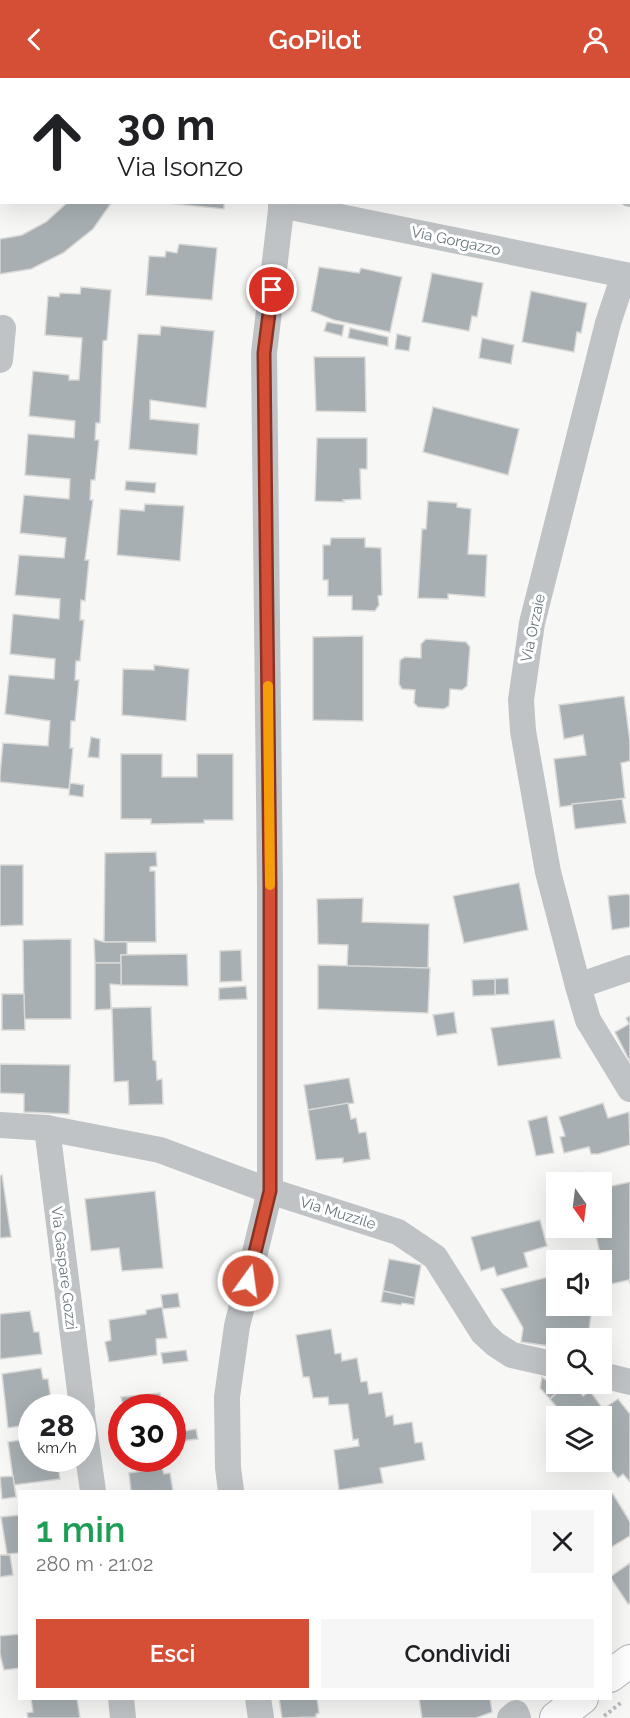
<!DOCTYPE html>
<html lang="it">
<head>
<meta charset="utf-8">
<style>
  :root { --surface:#fff; --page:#f6f6f6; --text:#202124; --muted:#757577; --accent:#d54f37 }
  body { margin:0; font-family:Raleway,sans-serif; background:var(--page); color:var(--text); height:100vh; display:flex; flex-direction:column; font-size:22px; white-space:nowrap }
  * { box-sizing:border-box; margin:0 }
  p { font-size:20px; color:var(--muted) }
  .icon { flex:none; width:33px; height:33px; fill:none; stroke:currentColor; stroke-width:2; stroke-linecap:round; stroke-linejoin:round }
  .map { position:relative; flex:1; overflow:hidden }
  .drawer { position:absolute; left:18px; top:1412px; width:594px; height:210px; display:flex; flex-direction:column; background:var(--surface); border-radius:0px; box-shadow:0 6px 24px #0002 }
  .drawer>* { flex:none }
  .top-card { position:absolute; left:0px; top:0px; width:630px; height:126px; box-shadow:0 6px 24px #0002; background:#fff; color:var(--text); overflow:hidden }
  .needle { width:39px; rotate:166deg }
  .tools { position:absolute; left:546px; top:1094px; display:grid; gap:12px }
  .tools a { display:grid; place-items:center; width:66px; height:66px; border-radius:0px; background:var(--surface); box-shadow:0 6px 24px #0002; font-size:30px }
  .speed { position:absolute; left:18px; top:1316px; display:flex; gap:12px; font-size:30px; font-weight:700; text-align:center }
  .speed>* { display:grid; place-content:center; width:78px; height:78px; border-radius:50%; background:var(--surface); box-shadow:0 6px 24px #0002; line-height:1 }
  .speed small { font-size:15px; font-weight:400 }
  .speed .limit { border:9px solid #d22; background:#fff; color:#111 }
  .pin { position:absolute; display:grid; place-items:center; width:51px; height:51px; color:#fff; margin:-26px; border:3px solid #fff; border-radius:50%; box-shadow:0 2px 6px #0007 }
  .me { position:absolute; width:66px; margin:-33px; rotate:14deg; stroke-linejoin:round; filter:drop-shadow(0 0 4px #0008) }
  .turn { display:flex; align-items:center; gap:21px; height:126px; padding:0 18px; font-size:27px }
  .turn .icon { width:78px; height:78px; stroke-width:2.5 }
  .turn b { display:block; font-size:42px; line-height:51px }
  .round { display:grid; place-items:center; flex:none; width:63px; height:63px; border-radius:0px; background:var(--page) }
  .headline { display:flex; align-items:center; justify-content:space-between; height:102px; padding:0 18px }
  h1 { font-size:36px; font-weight:600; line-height:45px; color:#1e9e55 }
  .cta { display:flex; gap:12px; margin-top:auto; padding:12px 18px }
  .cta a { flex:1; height:69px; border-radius:0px; background:var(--accent); color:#fff; font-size:24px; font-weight:600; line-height:69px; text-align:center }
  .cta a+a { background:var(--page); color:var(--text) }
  header { display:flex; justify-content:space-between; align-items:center; height:78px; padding:0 18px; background:var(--accent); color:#fff; font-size:27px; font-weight:600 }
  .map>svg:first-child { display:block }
</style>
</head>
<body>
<header><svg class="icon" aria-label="back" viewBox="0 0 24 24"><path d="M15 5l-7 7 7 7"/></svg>GoPilot<svg class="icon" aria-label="person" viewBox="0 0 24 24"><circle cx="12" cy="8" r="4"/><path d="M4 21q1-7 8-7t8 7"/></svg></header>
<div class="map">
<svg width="630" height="1640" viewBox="0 0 630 1640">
  <rect width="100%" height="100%" fill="#f7f7f5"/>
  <g fill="#a7afb3" stroke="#d9d9d7" stroke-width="1.5">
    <polygon points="74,0 128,0 73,2"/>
    <polygon points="476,0 529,0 530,2 477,2"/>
    <polygon points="68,124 112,124 93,151 63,175 31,191 0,196 0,161 22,157 46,144"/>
    <polygon points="156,124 224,124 224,131"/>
    <polygon points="179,166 217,170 212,222 146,217 149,178 165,179 166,173 177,175"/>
    <polygon points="319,189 359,195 361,190 402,199 390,254 334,242 311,233"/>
    <polygon points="432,195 483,205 477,239 472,238 469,253 422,244"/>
    <polygon points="81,209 111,212 107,262 103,263 100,345 96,345 95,362 99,362 95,402 91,402 90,422 93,422 85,482 89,482 85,523 81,522 80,542 84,542 80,583 76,583 75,602 79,602 75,643 71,643 70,670 73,670 69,711 0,704 0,696 3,665 48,668 50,643 5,636 9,597 54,601 55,581 10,576 13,536 59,541 60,521 15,517 19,477 64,480 66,460 20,455 24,417 69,421 70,401 25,397 28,356 74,360 75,343 29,338 33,293 69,297 69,302 79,302 82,260 45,257 48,218 59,219 60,215 80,216"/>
    <polygon points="531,213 587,225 581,255 577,254 574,274 522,264"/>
    <polygon points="327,244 344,247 342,258 324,253"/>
    <polygon points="161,248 214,253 206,330 150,322 150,341 199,346 197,377 129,371 138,256 160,257"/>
    <polygon points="350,250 388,259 388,268 348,260"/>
    <polygon points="397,256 411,259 409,273 395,271"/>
    <polygon points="482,260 514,267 511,286 479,280"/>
    <polygon points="314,279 365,279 366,334 316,333"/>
    <polygon points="433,329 519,351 508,397 423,374"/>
    <polygon points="317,360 367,360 367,391 360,391 361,421 343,422 344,424 315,423"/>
    <polygon points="126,403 156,405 155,415 125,412"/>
    <polygon points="428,423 457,425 457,429 471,431 468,476 487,477 485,519 448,516 448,521 418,520 422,451 426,451"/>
    <polygon points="145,426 184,428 180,483 117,477 120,431 144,433"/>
    <polygon points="331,460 365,460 365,469 381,470 382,517 378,518 379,527 375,533 352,532 352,518 328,518 328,502 323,502 323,467 330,467"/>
    <polygon points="363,558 363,643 313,642 313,559"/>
    <polygon points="426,561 466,564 470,569 467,608 462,612 450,611 449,628 444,631 418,629 414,625 415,612 402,611 399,606 400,582 405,579 421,580 421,566"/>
    <polygon points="154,587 189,591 186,643 122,637 123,591 154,592"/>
    <polygon points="624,618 630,664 630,683 621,685 625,720 560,729 554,681 586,677 583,657 564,661 559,627"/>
    <polygon points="91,659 100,661 99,680 88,679"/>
    <polygon points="121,676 162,676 162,699 197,699 197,676 233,676 233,742 204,742 204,745 151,746 151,741 121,741"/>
    <polygon points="70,705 84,707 83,719 69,717"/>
    <polygon points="622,721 626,745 575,751 572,726"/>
    <polygon points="156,774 157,788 150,789 150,793 155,793 156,864 104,864 105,775"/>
    <polygon points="0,787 23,787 23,847 0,848"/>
    <polygon points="519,805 528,852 464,865 453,818"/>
    <polygon points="628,816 630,818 630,849 612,852 608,818"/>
    <polygon points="363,820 362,844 429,846 428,890 347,889 348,867 318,866 317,821"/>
    <polygon points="71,861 71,941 24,941 23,862"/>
    <polygon points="94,861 104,864 127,864 127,877 121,877 121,885 95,885"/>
    <polygon points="241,872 242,903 220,904 220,873"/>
    <polygon points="187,876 188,908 121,907 121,877"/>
    <polygon points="95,885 121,885 121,907 110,906 111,931 95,932"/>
    <polygon points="318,887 430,890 428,935 318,931"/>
    <polygon points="508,900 509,916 495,917 495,901"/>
    <polygon points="495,901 495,917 473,918 472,902"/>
    <polygon points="246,908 247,921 219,922 219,910"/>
    <polygon points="2,916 24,916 25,952 2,952"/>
    <polygon points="151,929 153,982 156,983 157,1002 162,1001 163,1026 129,1027 128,1003 114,1004 112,930"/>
    <polygon points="454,934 457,955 437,958 433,937"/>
    <polygon points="630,938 630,984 615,954 629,946 626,940"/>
    <polygon points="554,942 561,980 498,988 491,950"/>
    <polygon points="0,986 70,987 69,1036 24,1034 24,1016 0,1015"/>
    <polygon points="349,1000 354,1025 308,1032 304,1007"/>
    <polygon points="348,1025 351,1041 356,1040 359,1055 366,1054 370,1081 343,1085 343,1080 316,1082 308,1032"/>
    <polygon points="603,1025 608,1040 629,1034 630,1067 598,1076 591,1076 589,1069 564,1075 560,1059 565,1058 559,1039"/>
    <polygon points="547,1038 554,1075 536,1078 528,1043"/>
    <polygon points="2,1097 11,1159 0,1160 0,1098"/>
    <polygon points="630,1104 630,1206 629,1202 607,1207 594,1149 602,1149 602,1110"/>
    <polygon points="155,1113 163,1190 122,1193 119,1170 91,1173 85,1121"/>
    <polygon points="540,1142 547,1168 524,1175 528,1189 497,1198 494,1189 481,1193 471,1159"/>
    <polygon points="389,1181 421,1187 415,1220 383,1213"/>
    <polygon points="552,1198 556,1227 559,1227 560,1231 591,1236 588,1260 556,1260 556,1269 521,1264 523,1250 501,1211"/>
    <polygon points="383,1213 415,1220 414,1227 402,1225 401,1227 381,1224"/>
    <polygon points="178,1215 180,1229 163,1231 161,1217"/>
    <polygon points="162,1229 167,1260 156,1261 157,1277 109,1284 105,1264 111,1262 109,1242 146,1236 146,1232"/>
    <polygon points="30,1233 34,1254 39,1254 42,1276 0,1281 0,1236"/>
    <polygon points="331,1251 335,1276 341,1275 342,1283 357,1280 361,1304 367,1303 369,1316 382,1314 386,1339 393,1337 394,1347 412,1344 415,1365 422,1364 425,1382 380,1390 383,1405 339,1412 334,1372 359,1368 358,1361 353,1362 348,1326 329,1327 328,1319 313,1320 309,1299 303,1299 296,1257"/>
    <polygon points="186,1272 188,1283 163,1286 161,1275"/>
    <polygon points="41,1290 43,1301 48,1301 52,1329 32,1329 32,1346 8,1350 2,1296"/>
    <polygon points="542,1299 560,1312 550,1321 540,1310"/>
    <polygon points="568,1305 574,1305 583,1318 590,1313 603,1331 618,1321 630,1336 630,1404 623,1396 618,1400 602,1381 602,1338 564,1338 550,1321"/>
    <polygon points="160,1315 162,1329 123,1329 121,1319"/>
    <polygon points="196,1351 198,1361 181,1363 179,1354"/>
    <polygon points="32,1360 32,1380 43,1382 57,1380 60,1401 14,1407 8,1364"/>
    <polygon points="162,1390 164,1396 170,1395 173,1413 131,1413 129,1395"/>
    <polygon points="13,1398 16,1419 2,1421 0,1399"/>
    <polygon points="613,1416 630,1444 630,1458 610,1470 610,1418"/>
    <polygon points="20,1437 20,1475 7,1476 1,1439"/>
    <polygon points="0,1477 10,1477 13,1497 0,1499"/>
    <polygon points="630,1485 630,1525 628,1526 610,1499"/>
    <polygon points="20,1556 20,1590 4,1592 0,1576 0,1558"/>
    <polygon points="77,1620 80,1640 28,1640 27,1635 33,1634 31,1621"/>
    <polygon points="279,1620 317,1620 319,1635 316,1636 316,1639 282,1640"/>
    <polygon points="419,1620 490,1620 492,1634 476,1640 422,1640"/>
  </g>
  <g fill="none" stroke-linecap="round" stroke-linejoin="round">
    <g stroke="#b0b6b9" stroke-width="34">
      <g id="major">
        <polyline points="610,1598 630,1583"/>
        <polyline points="556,1640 582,1620"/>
      </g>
    </g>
    <polyline stroke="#b9bcbe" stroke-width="4" stroke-dasharray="3 3" stroke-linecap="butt" points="604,1638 622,1624"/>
    <g stroke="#bfc3c6" stroke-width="26">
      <polyline points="575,0 576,2"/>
      <polyline points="304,2 304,0"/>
      <polyline points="628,113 630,116"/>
      <polyline points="281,127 630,198"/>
      <polyline points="624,197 608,245 532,545 521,622 523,653 548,794 578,908 588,942 630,1011"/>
      <polyline points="0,282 3,250"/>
      <polyline points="578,908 630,890"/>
      <polyline points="0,1047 47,1050 160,1072 270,1113 398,1154 435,1179 483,1255 495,1266 512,1277 556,1287"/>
      <polyline points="47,1050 82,1329"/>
      <polyline points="602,1297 630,1304"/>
      <polyline points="82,1336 93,1413"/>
      <polyline points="231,1413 228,1390 227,1319 237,1248 270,1113 270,810 264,275 282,124"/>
      <polyline points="121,1620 123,1640"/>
      <polyline points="258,1620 261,1640"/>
      <polyline points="510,1640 516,1635 518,1640"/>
    </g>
    <use href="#major" stroke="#fff" stroke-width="32"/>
  </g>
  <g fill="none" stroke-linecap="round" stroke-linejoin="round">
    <g stroke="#8a3324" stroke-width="15">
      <polyline id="route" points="248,1203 270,1113 270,810 264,275 272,212"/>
    </g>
    <use href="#route" stroke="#d54f37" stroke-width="10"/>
    <polyline stroke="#f59e0b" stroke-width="10" points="268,608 270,807"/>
  </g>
  <g text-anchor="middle" stroke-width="6" stroke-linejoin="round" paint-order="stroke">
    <g font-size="15" fill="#65757d" stroke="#fff">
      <text transform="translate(456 163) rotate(12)" y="5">Via Gorgazzo</text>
      <text transform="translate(533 550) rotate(-78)" y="5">Via Orzaie</text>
      <text transform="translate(338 1135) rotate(17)" y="5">Via Muzzile</text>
      <text transform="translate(64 1190) rotate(83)" y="5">Via Gaspare Gozzi</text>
    </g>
  </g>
</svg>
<div class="tools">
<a><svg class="needle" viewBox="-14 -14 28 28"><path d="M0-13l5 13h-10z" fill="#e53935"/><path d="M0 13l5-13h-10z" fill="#757577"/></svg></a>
<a><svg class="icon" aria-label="sound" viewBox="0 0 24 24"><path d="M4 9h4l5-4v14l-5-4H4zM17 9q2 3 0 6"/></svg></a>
<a><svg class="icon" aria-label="search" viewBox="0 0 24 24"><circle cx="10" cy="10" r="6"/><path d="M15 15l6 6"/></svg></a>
<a><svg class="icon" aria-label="layers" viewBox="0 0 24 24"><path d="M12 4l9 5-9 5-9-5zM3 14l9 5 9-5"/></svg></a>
</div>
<div class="speed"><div>28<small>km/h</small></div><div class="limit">30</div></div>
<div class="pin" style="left:272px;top:212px;background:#d93025"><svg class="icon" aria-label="arrive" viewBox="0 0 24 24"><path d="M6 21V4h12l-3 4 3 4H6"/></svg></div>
<svg class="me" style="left:248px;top:1203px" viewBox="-20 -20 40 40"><circle r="17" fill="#d54f37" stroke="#fff" stroke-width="3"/><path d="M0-11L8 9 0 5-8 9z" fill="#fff"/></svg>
<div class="top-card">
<div class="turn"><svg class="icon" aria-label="ahead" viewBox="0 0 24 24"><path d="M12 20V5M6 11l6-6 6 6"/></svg><div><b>30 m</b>Via Isonzo</div></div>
</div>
<section class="drawer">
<div class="headline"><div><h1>1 min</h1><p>280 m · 21:02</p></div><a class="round"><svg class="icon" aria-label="close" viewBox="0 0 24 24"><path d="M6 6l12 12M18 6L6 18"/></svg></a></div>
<div class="cta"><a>Esci</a><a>Condividi</a></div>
</section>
</div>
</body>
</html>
